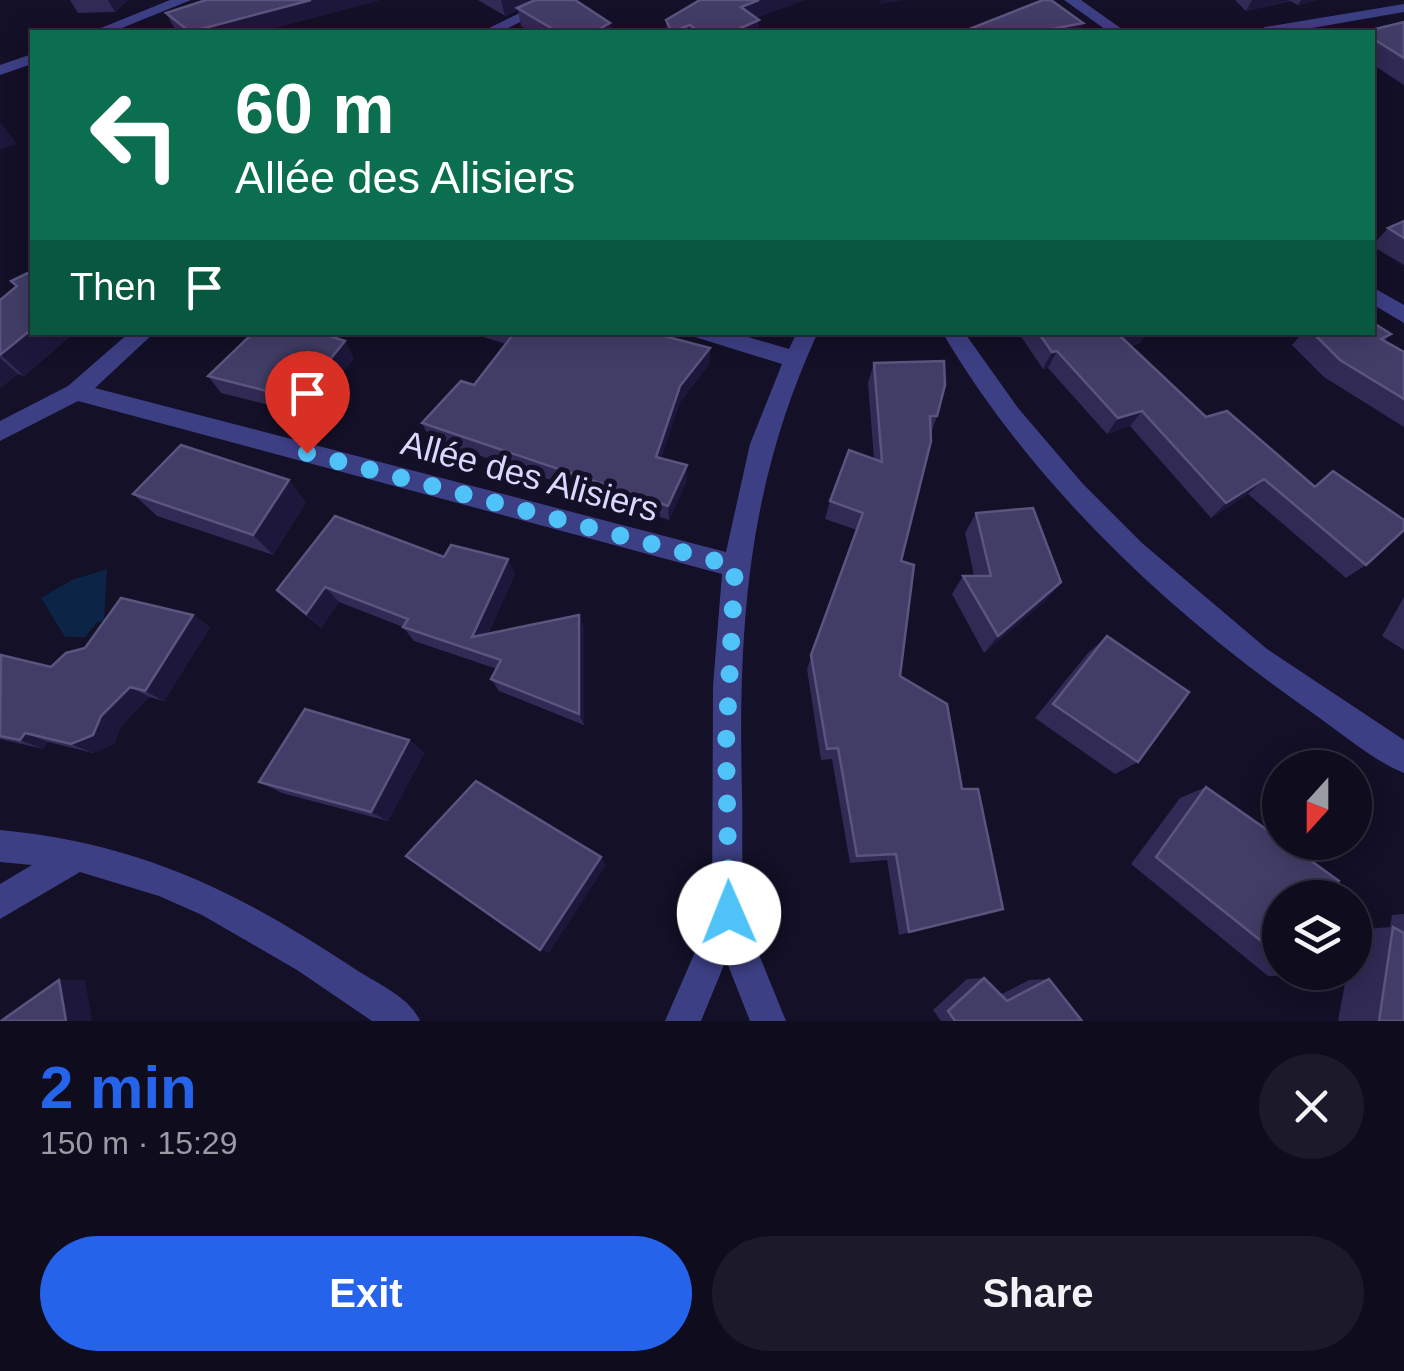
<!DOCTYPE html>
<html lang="en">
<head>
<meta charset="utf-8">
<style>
  :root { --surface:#0e0c1d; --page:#1c1a2a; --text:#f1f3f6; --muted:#9b9ba4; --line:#2e2c3b; --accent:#2563eb }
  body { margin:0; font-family:Helvetica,sans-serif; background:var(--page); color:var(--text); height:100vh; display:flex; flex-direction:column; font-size:38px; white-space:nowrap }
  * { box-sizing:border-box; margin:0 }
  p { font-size:32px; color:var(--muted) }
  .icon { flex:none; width:55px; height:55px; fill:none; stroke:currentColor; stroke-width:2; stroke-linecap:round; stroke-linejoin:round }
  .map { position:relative; height:1021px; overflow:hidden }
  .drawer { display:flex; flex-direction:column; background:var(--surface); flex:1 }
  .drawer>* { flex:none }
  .guide { position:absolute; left:30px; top:30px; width:1345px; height:305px; border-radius:0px; box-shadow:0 5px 25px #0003,0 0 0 2px var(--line); background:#0b6e4f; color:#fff; overflow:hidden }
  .needle { width:65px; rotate:201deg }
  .tools { position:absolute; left:1262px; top:750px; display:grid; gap:20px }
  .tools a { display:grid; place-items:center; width:110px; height:110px; border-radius:50%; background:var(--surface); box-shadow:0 5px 25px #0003,0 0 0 2px var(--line); font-size:50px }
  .pin { position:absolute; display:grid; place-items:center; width:85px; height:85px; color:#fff; margin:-102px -42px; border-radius:50% 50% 50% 0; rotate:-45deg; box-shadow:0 0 10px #0007 }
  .pin .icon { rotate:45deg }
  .me { position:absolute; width:110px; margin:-55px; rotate:359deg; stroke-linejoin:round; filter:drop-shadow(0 0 8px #0008) }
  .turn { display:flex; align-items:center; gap:35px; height:210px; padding:0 40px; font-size:45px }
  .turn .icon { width:130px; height:130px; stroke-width:2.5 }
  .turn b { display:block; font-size:70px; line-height:85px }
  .then { display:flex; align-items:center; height:95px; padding:0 40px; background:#0003; gap:20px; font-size:38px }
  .round { display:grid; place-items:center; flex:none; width:105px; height:105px; border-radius:52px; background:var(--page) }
  .overview { display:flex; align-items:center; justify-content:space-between; height:170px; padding:0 40px }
  h1 { font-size:60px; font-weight:700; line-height:75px; color:var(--accent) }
  .primary-button { display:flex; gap:20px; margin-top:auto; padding:20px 40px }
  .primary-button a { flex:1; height:115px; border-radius:60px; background:var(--accent); color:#fff; font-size:40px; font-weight:700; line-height:115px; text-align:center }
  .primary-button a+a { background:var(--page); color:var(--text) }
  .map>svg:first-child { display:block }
</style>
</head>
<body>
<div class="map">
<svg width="1404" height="1021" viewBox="0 0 1404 1021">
  <rect width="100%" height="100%" fill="#131027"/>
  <polygon fill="#0c2445" points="107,569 104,621 97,622 85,637 65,637 41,598 72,580"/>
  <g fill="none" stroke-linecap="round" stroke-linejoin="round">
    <g fill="#3d3f85" fill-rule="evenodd">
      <polygon points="170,0 191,0 112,32 91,32"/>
      <polygon points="546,0 565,0 500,32 481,32"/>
      <polygon points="1064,0 1081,0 1126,32 1109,32"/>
      <polygon points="1404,4 1404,12 1289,32 1257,32 1265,27"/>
      <polygon points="32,54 32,64 0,75 0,65"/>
      <polygon points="1372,287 1404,305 1404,323 1372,304"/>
      <path d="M130,332h25l-60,56 631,164 24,-108 32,-80 -87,-27 -2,-5h38l58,17 8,-17h21c-71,154 -80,295 -76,462 1,35 -1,71 2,106l9,40 33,81h-36l-24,-61 -25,61h-36l47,-108 1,-227 9,-112 -644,-173 -78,40v-20l68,-35z"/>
      <path d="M942,332h22l54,76 65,76 59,59 125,106 137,91v33c-32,-13 -61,-39 -90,-59 -145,-101 -281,-228 -372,-382z"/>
      <path d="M0,830c140,13 239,62 355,139 21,14 55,28 65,52h-48l-75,-51 -95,-55 -43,-19 -79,-24 -80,47v-35l32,-19 -32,-3z"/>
    </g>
  </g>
  <g fill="#302a55">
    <polygon points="70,0 128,0 115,12 78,13"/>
    <polygon points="380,0 259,32 179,32 175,29 166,13"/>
    <polygon points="478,0 575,0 610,23 611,32 531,32 521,26 518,10 505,16"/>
    <polygon points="700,0 804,0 756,18 759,20 759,32 667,32 666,20"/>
    <polygon points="1235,0 1316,0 1298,5 1290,1 1246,11"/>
    <polygon points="1404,22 1404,85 1372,64 1372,32"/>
    <polygon points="1404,221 1404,265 1372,246 1388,228"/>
    <polygon points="32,271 32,332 75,332 24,376 18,374 0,388 0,300"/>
    <polygon points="467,332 649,332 710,348 709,364 680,402 661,458 687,480 669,520 430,439 422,423 474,385 506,344"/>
    <polygon points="1018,332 1147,332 1140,343 1131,346 1366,565 1346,578 1248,494 1211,518 1130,426 1107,434 1048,368 1043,369"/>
    <polygon points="1303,332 1372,332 1391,334 1384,341 1404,352 1404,427 1324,377 1292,345"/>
    <polygon points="354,358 309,415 221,393 208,376"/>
    <polygon points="874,363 937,416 931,433 901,561 900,676 962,789 1003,909 899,935 887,860 850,863 832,759 821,760 807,669 857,530 825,519 830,501 874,459 868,383"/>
    <polygon points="133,494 306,502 273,555 157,516"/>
    <polygon points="976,513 1061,582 1045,601 984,653 952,594 963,576 974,576 965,533"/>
    <polygon points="444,557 515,574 488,634 579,615 584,629 584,725 499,691 491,679 497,669 414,641 403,627 339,602 321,628 277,590"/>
    <polygon points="1404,597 1404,650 1382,636"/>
    <polygon points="193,615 210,627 164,701 149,697 121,726 114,744 93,753 48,742 43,749 0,739 0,656 51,667"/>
    <polygon points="1107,636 1138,762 1115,774 1035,718 1088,653"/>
    <polygon points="409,740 424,753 388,821 282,793 259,782"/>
    <polygon points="1206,787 1280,898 1280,972 1304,972 1303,975 1268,976 1131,864 1180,798"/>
    <polygon points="1404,914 1404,1021 1338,1021 1347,972 1355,972 1355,930 1390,927 1392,915"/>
    <polygon points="984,978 1000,995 1029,980 1049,979 1082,1021 941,1021 933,1010 967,979"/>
  </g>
  <g fill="#1d183b">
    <polygon points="108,0 128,0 115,12"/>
    <polygon points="311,0 380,0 259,32 190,32"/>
    <polygon points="501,0 538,0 505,16"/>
    <polygon points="759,0 804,0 740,24 741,7"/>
    <polygon points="881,0 905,0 880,4"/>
    <polygon points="1252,0 1291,0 1246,11"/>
    <polygon points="1301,0 1316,0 1298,5"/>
    <polygon points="759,20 759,32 732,32"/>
    <polygon points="610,23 611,32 594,32"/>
    <polygon points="1083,23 1080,32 1037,32"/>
    <polygon points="690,25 690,32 672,32"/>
    <polygon points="0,122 17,144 0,150"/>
    <polygon points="32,329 32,332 75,332 24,376 1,355"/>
    <polygon points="1128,332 1147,332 1140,343 1109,352 1119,335"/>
    <polygon points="345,341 354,358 309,415 298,399"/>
    <polygon points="710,348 709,364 680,402 657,472 656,457 680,386"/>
    <polygon points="1057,351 1048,368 1043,369 1052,352"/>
    <polygon points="0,358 18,374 0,388"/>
    <polygon points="1142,411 1130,426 1107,434 1118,418"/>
    <polygon points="687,465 687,480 669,520 668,506"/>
    <polygon points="1264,479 1248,494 1211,518 1226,503"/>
    <polygon points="289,480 306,502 273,555 253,535"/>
    <polygon points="508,559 515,574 480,651 472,637"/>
    <polygon points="1061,582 1045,601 984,653 998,636"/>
    <polygon points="325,587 339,602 321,628 306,614"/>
    <polygon points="193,615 210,627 164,701 145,691"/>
    <polygon points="579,615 584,629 584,725 579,714"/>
    <polygon points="130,687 149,697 121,726 114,744 93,753 71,744"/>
    <polygon points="25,733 48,742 43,749 20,740"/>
    <polygon points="409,740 424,753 388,821 371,812"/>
    <polygon points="601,857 606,865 549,953 540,950"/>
    <polygon points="59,980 85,980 92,1021 66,1021"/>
  </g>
  <g fill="#423d67" stroke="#5a557f" stroke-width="2.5">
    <polygon points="206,0 311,0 190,32 166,13"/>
    <polygon points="535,0 575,0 610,23 594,32 558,32 517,8"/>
    <polygon points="700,0 759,0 741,7 759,20 732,32 689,32 694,28 690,25 672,32 666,20"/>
    <polygon points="1043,0 1051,0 1083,23 1037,32 962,32"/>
    <polygon points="1404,22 1404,58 1372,38 1372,32 1363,32"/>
    <polygon points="1404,221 1404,238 1388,228"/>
    <polygon points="32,271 32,329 0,355 0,300 17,286 11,281"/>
    <polygon points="1372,322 1391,334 1381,339 1404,352 1404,399 1340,360 1312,332 1372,332"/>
    <polygon points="254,332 317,332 345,341 298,399 208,376"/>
    <polygon points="515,332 649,332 710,348 680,386 656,457 687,465 668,506 422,423 461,381 474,385"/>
    <polygon points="1038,332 1128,332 1119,335 1206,417 1227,411 1315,487 1333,471 1404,520 1404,530 1366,565 1264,479 1226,503 1142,411 1118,418 1057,351 1052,352"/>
    <polygon points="944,361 945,385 937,416 930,416 931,441 901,561 914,565 900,676 947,704 962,789 978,789 1003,909 909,932 896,854 857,856 838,748 827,749 811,655 863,513 830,501 849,450 882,462 874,363"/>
    <polygon points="181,445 289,480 253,535 133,494"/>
    <polygon points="1033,508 1061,582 998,636 963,576 991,576 976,513"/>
    <polygon points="335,516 444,557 451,545 508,559 472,637 579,615 579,714 491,679 501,660 403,627 408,619 325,587 306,614 277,590"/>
    <polygon points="121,598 193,615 145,691 130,687 101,716 93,735 71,744 25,733 20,740 0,736 1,655 51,667 66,653 85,648"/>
    <polygon points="1107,636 1189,692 1138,762 1053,704"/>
    <polygon points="305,709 409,740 371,812 259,782"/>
    <polygon points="476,781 601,857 540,950 406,856"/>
    <polygon points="1206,787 1280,839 1280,842 1285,842 1339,881 1333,898 1280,898 1280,956 1156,857"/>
    <polygon points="1393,927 1404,933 1404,1021 1379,1021"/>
    <polygon points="984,978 1007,1001 1049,979 1082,1021 955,1021 948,1011"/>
    <polygon points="59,980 66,1021 1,1021"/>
  </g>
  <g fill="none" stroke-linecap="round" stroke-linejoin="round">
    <polyline stroke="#4fc3f7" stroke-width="18" stroke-dasharray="0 32.4" points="307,453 735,566 726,744 729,913"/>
  </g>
  <g text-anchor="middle" stroke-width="10" stroke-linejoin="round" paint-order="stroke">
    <g font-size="35" fill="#dad8fe" stroke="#131027">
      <text transform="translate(530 476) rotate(15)" y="12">Allée des Alisiers</text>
    </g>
  </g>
</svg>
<div class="tools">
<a><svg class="needle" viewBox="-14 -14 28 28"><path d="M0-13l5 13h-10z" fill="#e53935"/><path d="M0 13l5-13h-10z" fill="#9b9ba4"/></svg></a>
<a><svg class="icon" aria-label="layers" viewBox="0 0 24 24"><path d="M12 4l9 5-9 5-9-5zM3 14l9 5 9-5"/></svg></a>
</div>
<div class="pin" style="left:307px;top:453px;background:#d93025"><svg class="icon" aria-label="arrive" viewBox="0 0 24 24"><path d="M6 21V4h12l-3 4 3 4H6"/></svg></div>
<svg class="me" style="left:729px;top:913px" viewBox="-20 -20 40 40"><circle r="19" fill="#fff"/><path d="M0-13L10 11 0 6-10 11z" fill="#4fc3f7"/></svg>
<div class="guide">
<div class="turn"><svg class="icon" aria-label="left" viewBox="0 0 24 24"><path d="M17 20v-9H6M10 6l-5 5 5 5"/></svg><div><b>60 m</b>Allée des Alisiers</div></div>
<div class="then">Then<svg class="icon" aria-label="arrive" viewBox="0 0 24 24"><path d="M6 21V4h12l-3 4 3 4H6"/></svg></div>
</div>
</div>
<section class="drawer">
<div class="overview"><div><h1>2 min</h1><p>150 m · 15:29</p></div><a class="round"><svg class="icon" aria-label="close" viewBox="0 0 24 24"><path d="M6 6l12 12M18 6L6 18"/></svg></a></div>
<div class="primary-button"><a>Exit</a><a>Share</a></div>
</section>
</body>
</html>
